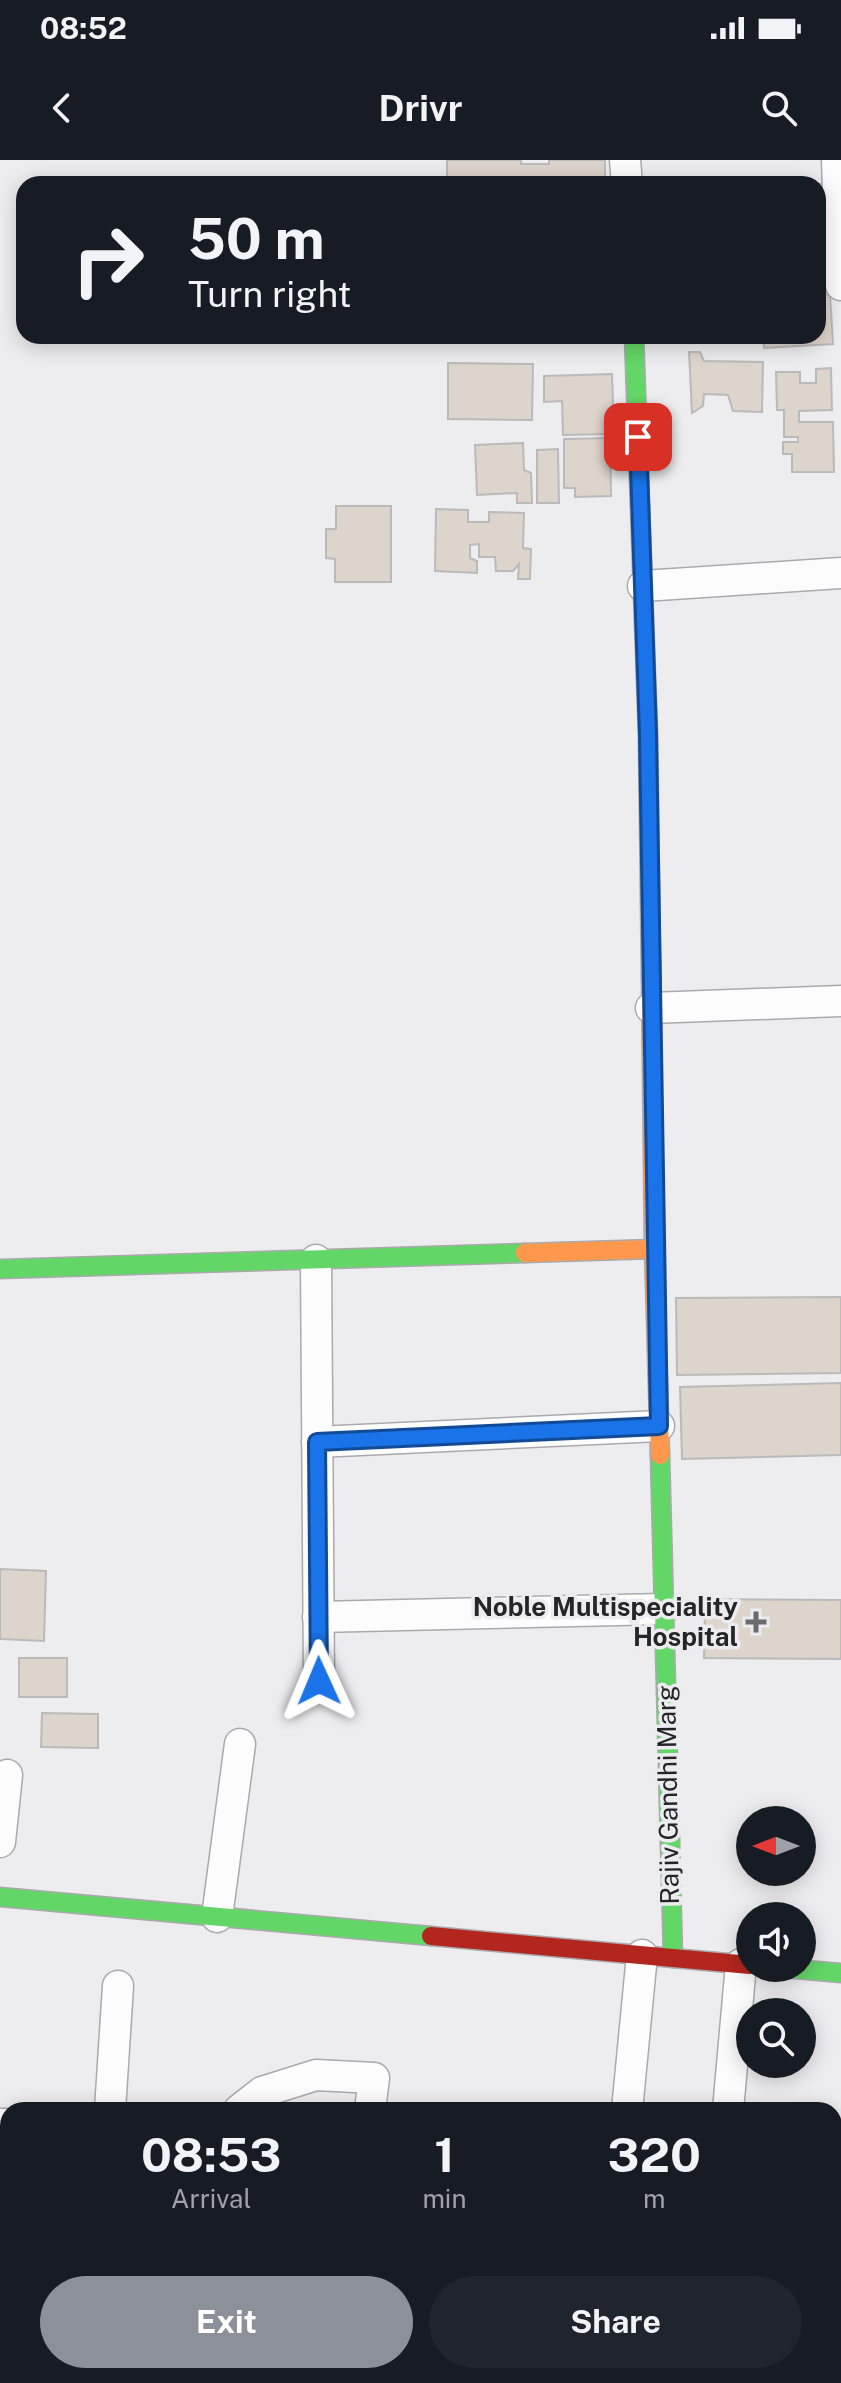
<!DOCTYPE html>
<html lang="en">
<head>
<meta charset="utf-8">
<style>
  :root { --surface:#171b24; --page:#20242c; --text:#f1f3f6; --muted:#9ea1a6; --accent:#8c9099 }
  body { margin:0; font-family:"Public Sans",sans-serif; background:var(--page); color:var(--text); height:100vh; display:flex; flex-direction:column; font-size:30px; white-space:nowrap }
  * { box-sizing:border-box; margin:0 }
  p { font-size:26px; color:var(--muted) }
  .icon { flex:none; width:44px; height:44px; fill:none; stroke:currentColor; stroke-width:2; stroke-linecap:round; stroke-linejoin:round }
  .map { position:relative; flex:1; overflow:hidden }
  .sheet { position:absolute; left:0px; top:1942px; width:842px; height:282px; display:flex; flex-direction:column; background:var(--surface); border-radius:24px 24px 0 0; box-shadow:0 4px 20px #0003 }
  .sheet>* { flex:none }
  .hud { position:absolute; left:16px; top:16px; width:810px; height:168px; border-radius:24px; box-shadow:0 4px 20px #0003; background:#171b24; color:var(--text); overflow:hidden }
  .needle { width:52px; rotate:270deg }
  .buttons { position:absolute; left:736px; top:1646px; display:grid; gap:16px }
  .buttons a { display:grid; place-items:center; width:80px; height:80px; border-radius:50%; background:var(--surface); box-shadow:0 4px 20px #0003; font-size:40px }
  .pin { position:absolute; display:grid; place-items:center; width:68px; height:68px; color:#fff; margin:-34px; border-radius:16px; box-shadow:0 4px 12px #0006 }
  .me { position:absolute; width:88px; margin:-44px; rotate:359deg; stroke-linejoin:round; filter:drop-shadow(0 0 6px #0008) }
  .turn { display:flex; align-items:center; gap:28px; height:168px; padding:0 40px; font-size:36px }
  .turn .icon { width:104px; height:104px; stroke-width:2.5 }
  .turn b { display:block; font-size:56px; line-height:68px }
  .eta { display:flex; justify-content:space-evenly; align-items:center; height:136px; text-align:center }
  .eta b { font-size:48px; font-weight:700; line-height:56px }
  .primary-button { display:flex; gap:16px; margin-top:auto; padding:16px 40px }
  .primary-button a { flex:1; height:92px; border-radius:48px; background:var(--accent); color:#fff; font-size:32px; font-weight:700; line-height:92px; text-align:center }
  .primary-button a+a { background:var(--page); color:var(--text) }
  .status { display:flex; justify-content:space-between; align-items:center; height:56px; padding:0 40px; background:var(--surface); direction:ltr }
  .status svg { height:22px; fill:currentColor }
  header { display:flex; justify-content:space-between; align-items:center; height:104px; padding:0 40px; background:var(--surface); font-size:36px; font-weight:700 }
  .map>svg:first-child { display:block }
</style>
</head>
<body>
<div class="status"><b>08:52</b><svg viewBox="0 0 49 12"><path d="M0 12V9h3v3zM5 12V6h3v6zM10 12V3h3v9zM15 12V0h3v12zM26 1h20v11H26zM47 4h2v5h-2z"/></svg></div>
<header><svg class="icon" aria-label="back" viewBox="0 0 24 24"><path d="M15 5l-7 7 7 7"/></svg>Drivr<svg class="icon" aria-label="search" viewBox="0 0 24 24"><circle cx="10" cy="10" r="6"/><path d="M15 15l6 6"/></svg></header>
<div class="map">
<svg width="841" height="2223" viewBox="0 0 841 2223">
  <rect width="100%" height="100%" fill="#ededef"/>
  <g fill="#ddd4cb" stroke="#bababa" stroke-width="2">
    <polygon points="447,0 521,0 521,4 549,4 549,0 605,0 605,24 544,24 544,21 523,21 523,24 447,24"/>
    <polygon points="763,24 825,24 825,68 818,68 818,24"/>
    <polygon points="818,73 827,73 827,85 818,89 818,102 825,102 825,119 818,119"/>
    <polygon points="830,134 833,184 764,188 763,176 818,176 818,135"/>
    <polygon points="689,192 700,192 704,201 763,202 762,252 733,251 728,235 704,234 703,246 692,253"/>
    <polygon points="448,203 533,204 532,260 448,259"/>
    <polygon points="831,208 832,250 799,251 799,262 833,262 834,312 792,312 792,294 783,294 783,282 798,282 798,277 784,277 784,250 777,250 776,212 800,212 800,223 816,223 816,209"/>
    <polygon points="612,214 614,274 563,275 562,241 544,242 544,216"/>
    <polygon points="610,278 611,336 575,337 575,328 564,328 564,279"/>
    <polygon points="523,283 524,310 531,313 532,343 517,343 517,333 477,335 475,285"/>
    <polygon points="558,289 559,343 537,343 537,290"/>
    <polygon points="336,346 391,346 391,422 335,422 335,399 326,398 326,369 336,369"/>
    <polygon points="436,349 468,350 468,362 489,362 489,352 524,353 523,388 531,389 530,419 518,419 519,404 513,411 496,411 495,397 479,397 479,384 470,385 470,398 477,401 477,413 435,411"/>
    <polygon points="841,1137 841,1213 677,1215 676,1138"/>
    <polygon points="841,1223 841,1295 682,1299 680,1227"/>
    <polygon points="0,1409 46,1411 44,1481 0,1479"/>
    <polygon points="705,1439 841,1440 841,1499 704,1498"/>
    <rect x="19" y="1498" width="48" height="39"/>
    <polygon points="42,1553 98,1554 98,1588 41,1587"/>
  </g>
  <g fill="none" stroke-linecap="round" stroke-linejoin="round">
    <g stroke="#aaaaac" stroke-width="33">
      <g id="street">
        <polyline points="625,0 627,24"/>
        <polyline points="837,0 841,125"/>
        <polyline points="643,426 841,413"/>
        <polyline points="651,848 841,841"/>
        <polyline points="316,1100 319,1521"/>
        <polyline points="317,1282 659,1266"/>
        <polyline points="318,1457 663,1449"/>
        <polyline points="0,1682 7,1615"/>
        <polyline points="217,1757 240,1584"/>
        <polyline points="110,1950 118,1826"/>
        <polyline points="239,1950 262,1932 316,1915 374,1918 370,1950"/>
        <polyline points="627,1950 642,1795"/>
        <polyline points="728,1950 741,1804"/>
        <polyline points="0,1964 8,1964"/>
        <polyline points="834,2059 841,2060"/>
        <polyline points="834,2188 841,2189"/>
        <polyline points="93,2223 93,2216"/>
        <polyline points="337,2223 338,2216"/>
        <polyline points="600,2223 601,2216"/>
        <polyline points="705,2223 705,2216"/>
      </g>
    </g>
    <g stroke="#aaaaac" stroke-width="21">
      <g id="fast">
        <polyline points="634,176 648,574 651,816"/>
        <polyline points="0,1109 525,1093"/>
        <polyline points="660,1295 673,1798"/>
        <polyline points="0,1737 431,1776"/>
        <polyline points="784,1808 841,1813"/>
      </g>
    </g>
    <g stroke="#aaaaac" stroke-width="21">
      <g id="slow">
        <polyline points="651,816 654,1089 660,1295"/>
        <polyline points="525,1093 654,1089"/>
      </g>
    </g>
    <g stroke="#aaaaac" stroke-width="21">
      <polyline id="jam" points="431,1776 750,1805"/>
    </g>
    <use href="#street" stroke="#fcfcfd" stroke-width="30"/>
    <use href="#fast" stroke="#63d668" stroke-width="18"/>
    <use href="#slow" stroke="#ff974d" stroke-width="18"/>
    <use href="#jam" stroke="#b3261e" stroke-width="18"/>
  </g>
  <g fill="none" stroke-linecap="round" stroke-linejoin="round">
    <g stroke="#114b97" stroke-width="20">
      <polyline id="route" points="319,1521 317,1282 659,1266 648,574 638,277"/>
    </g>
    <use href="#route" stroke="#1a73e8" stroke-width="14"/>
  </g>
  <path fill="#6b6b6d" stroke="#ececf0" stroke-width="3" d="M752 1450h8v8h8v8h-8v8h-8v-8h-8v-8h8z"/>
  <g text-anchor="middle" stroke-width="7" stroke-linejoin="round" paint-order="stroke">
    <g font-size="26" font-weight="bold" fill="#252527" stroke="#ececf0" text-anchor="end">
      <text x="738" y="1456">Noble Multispeciality<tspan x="738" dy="30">Hospital</tspan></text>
    </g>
    <g font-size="26" fill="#252527" stroke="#ececf0">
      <text transform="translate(668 1635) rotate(-91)" y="9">Rajiv Gandhi Marg</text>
    </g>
  </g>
</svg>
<div class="buttons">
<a><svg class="needle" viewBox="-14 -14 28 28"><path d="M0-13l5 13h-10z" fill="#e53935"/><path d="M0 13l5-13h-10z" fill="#9ea1a6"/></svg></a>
<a><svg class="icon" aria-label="sound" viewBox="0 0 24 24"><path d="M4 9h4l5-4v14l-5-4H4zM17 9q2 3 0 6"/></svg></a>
<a><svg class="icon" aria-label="search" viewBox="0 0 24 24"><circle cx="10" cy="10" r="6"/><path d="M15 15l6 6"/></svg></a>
</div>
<div class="pin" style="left:638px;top:277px;background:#d93025"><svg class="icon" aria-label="arrive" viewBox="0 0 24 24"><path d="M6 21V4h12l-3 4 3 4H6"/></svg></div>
<svg class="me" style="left:319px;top:1521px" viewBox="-20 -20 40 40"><path d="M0-17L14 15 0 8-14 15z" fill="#1a73e8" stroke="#fff" stroke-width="4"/></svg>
<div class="hud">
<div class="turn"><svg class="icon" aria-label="right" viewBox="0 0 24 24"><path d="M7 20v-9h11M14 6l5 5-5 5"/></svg><div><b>50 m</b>Turn right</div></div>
</div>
<section class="sheet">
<div class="eta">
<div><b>08:53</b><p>Arrival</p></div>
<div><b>1</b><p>min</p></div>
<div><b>320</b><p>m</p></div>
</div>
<div class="primary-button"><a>Exit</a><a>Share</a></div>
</section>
</div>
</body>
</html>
